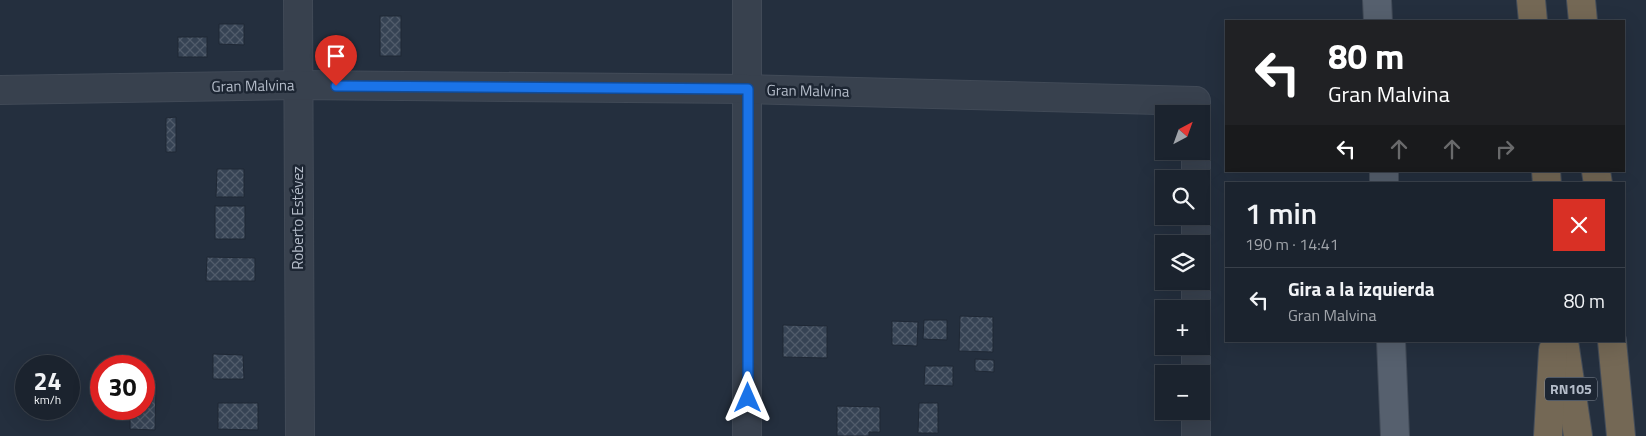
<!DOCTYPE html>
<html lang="es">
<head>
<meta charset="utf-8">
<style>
  :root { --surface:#1b232e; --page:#282f3a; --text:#f1f3f6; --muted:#a0a4aa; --line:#39404a }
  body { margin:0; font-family:"Titillium Web",sans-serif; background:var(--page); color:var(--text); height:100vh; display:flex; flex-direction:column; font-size:19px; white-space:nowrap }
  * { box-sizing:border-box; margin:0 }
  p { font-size:16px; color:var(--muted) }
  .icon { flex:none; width:28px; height:28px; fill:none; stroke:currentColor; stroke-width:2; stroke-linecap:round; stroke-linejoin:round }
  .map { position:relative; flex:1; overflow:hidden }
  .sheet { position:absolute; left:1225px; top:182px; width:400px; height:160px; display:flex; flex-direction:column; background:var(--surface); border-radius:0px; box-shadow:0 5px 20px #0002,0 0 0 1px var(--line) }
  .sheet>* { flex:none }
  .hud { position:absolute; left:1225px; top:20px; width:400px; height:152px; border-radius:0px; box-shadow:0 5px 20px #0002,0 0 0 1px var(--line); background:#202124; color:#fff; overflow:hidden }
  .needle { width:32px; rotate:41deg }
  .controls { position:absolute; left:1155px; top:105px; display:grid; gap:10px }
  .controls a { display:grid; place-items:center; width:55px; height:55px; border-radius:0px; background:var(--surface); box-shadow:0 5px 20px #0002,0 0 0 1px var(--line); font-size:25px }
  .speed { position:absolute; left:15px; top:355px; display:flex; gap:10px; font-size:25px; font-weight:700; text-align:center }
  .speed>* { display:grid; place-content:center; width:65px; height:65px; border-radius:50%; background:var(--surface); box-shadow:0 5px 20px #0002,0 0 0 1px var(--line); line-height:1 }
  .speed small { font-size:12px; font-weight:400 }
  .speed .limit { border:8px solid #d22; background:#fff; color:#111 }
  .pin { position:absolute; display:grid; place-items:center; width:42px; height:42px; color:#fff; margin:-51px -21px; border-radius:50% 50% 50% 0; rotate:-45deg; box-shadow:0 0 5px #0007 }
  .pin .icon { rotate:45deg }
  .me { position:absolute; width:55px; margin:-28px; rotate:0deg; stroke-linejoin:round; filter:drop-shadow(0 0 4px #0008) }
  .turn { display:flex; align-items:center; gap:18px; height:105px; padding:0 20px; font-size:22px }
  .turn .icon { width:65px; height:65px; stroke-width:2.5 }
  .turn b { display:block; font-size:35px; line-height:42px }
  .lanes { display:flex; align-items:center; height:48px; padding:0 20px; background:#0003; justify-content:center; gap:25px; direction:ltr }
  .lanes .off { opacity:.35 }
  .round { display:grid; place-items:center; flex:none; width:52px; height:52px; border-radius:0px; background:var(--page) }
  .summary { display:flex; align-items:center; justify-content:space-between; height:85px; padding:0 20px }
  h1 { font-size:30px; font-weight:600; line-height:38px }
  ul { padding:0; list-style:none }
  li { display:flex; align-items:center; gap:15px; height:65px; padding:0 20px; border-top:1px solid var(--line) }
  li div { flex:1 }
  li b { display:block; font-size:19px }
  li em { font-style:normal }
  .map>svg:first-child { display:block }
</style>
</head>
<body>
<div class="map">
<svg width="1646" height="436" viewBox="0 0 1646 436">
  <defs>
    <pattern id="building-cross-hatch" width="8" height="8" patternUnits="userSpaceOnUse" patternTransform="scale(1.25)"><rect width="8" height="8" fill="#364354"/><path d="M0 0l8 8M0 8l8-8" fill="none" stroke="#515c6b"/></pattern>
  </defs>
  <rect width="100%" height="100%" fill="#242f3e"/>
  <g fill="url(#building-cross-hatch)" stroke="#1f2835">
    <rect x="380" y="16" width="21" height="40"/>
    <polygon points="219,24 244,24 244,45 219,44"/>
    <rect x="178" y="37" width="29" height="20"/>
    <polygon points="176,117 176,152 166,152 166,118"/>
    <polygon points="217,169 244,169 244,197 216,197"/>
    <rect x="215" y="206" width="30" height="33"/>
    <polygon points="207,257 255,258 255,281 206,281"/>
    <polygon points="960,316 993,317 993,352 959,351"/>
    <polygon points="924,320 947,320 947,340 923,339"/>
    <polygon points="892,321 918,322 917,346 892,345"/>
    <polygon points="783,325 827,326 827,358 783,357"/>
    <polygon points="213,354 243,355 244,379 213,379"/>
    <polygon points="975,359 994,360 994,372 975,371"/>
    <polygon points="925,366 953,366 953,386 924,385"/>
    <polygon points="144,382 156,383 155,430 130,429 130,409 144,409"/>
    <polygon points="218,403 258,403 258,430 218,429"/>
    <polygon points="919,403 938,403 938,433 918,433"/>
    <polygon points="837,406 880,407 880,432 869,432 869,436 837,436"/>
  </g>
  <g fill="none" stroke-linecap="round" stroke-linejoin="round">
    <g stroke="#414a57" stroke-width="30">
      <g id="minor">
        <polyline points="298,0 300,436"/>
        <polyline points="747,0 747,436"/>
        <polyline points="0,90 297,85 747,89 1196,101 1196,114"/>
        <polyline points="1196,151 1196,179"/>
        <polyline points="1196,216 1196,244"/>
        <polyline points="1196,281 1196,309"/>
        <polyline points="1196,346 1196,374"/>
        <polyline points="1196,411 1196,436"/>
      </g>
    </g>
    <g stroke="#414a57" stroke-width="30">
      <g id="major">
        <polyline points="1377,0 1378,21"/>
        <polyline points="1384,171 1384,184"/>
        <polyline points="1391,341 1395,436"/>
      </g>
    </g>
    <g stroke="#434c59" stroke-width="30">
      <g id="highway">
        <polyline points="1531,0 1533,21"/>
        <polyline points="1581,0 1583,21"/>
        <polyline points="1546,171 1547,184"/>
        <polyline points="1596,171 1598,184"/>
        <polyline points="1564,341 1578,436"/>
        <polyline points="1612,341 1621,436"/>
        <polyline points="1548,436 1553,350"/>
      </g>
    </g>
    <use href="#minor" stroke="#38414e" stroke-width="28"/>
    <use href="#major" stroke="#56606e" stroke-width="28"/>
    <use href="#highway" stroke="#746855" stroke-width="28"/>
  </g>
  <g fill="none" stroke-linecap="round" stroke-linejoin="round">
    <g stroke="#114b97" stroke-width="12">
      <polyline id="route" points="336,86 748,89 748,398"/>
    </g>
    <use href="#route" stroke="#1a73e8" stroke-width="9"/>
  </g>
  <g text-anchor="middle" stroke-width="5" stroke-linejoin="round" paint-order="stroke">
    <rect fill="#1d2633" stroke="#878f9c" stroke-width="1" x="1545" y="377.5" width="52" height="23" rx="4"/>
    <g font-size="14" font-weight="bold" fill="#b4bcc9">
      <text x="1571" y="394">RN105</text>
    </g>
    <g font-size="15" fill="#b4bcc9" stroke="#1d2633">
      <text transform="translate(253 86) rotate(-1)" y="5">Gran Malvina</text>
      <text transform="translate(808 91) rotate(1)" y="5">Gran Malvina</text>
      <text transform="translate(298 218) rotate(-90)" y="5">Roberto Estévez</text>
    </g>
  </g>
</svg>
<div class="controls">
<a><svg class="needle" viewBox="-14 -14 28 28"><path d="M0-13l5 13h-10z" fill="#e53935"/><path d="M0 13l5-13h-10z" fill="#a0a4aa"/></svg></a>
<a><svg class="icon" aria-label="search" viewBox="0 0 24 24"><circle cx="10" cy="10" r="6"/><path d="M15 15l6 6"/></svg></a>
<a><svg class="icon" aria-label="layers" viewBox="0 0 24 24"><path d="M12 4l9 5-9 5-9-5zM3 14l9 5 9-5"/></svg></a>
<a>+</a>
<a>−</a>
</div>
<div class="speed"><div>24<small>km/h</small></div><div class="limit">30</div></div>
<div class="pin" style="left:336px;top:86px;background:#d93025"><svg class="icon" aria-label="arrive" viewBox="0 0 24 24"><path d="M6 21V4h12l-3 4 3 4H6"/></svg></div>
<svg class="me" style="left:748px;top:398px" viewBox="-20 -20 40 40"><path d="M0-17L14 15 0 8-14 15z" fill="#1a73e8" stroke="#fff" stroke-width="4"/></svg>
<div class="hud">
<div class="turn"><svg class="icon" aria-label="left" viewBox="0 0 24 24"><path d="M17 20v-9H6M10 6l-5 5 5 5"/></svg><div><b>80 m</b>Gran Malvina</div></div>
<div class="lanes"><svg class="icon" aria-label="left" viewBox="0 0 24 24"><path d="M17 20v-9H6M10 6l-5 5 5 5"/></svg><svg class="icon off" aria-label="ahead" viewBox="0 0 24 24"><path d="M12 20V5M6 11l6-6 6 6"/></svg><svg class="icon off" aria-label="ahead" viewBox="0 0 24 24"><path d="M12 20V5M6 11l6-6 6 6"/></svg><svg class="icon off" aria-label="right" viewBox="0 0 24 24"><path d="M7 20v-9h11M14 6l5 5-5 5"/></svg></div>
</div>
<section class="sheet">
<div class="summary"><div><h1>1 min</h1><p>190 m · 14:41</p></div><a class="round" style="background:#d93025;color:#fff"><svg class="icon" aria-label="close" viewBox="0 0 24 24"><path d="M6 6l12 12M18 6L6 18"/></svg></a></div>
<ul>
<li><svg class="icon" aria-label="left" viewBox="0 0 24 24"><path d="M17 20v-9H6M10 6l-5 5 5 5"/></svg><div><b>Gira a la izquierda</b><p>Gran Malvina</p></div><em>80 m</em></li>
</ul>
</section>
</div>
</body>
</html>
